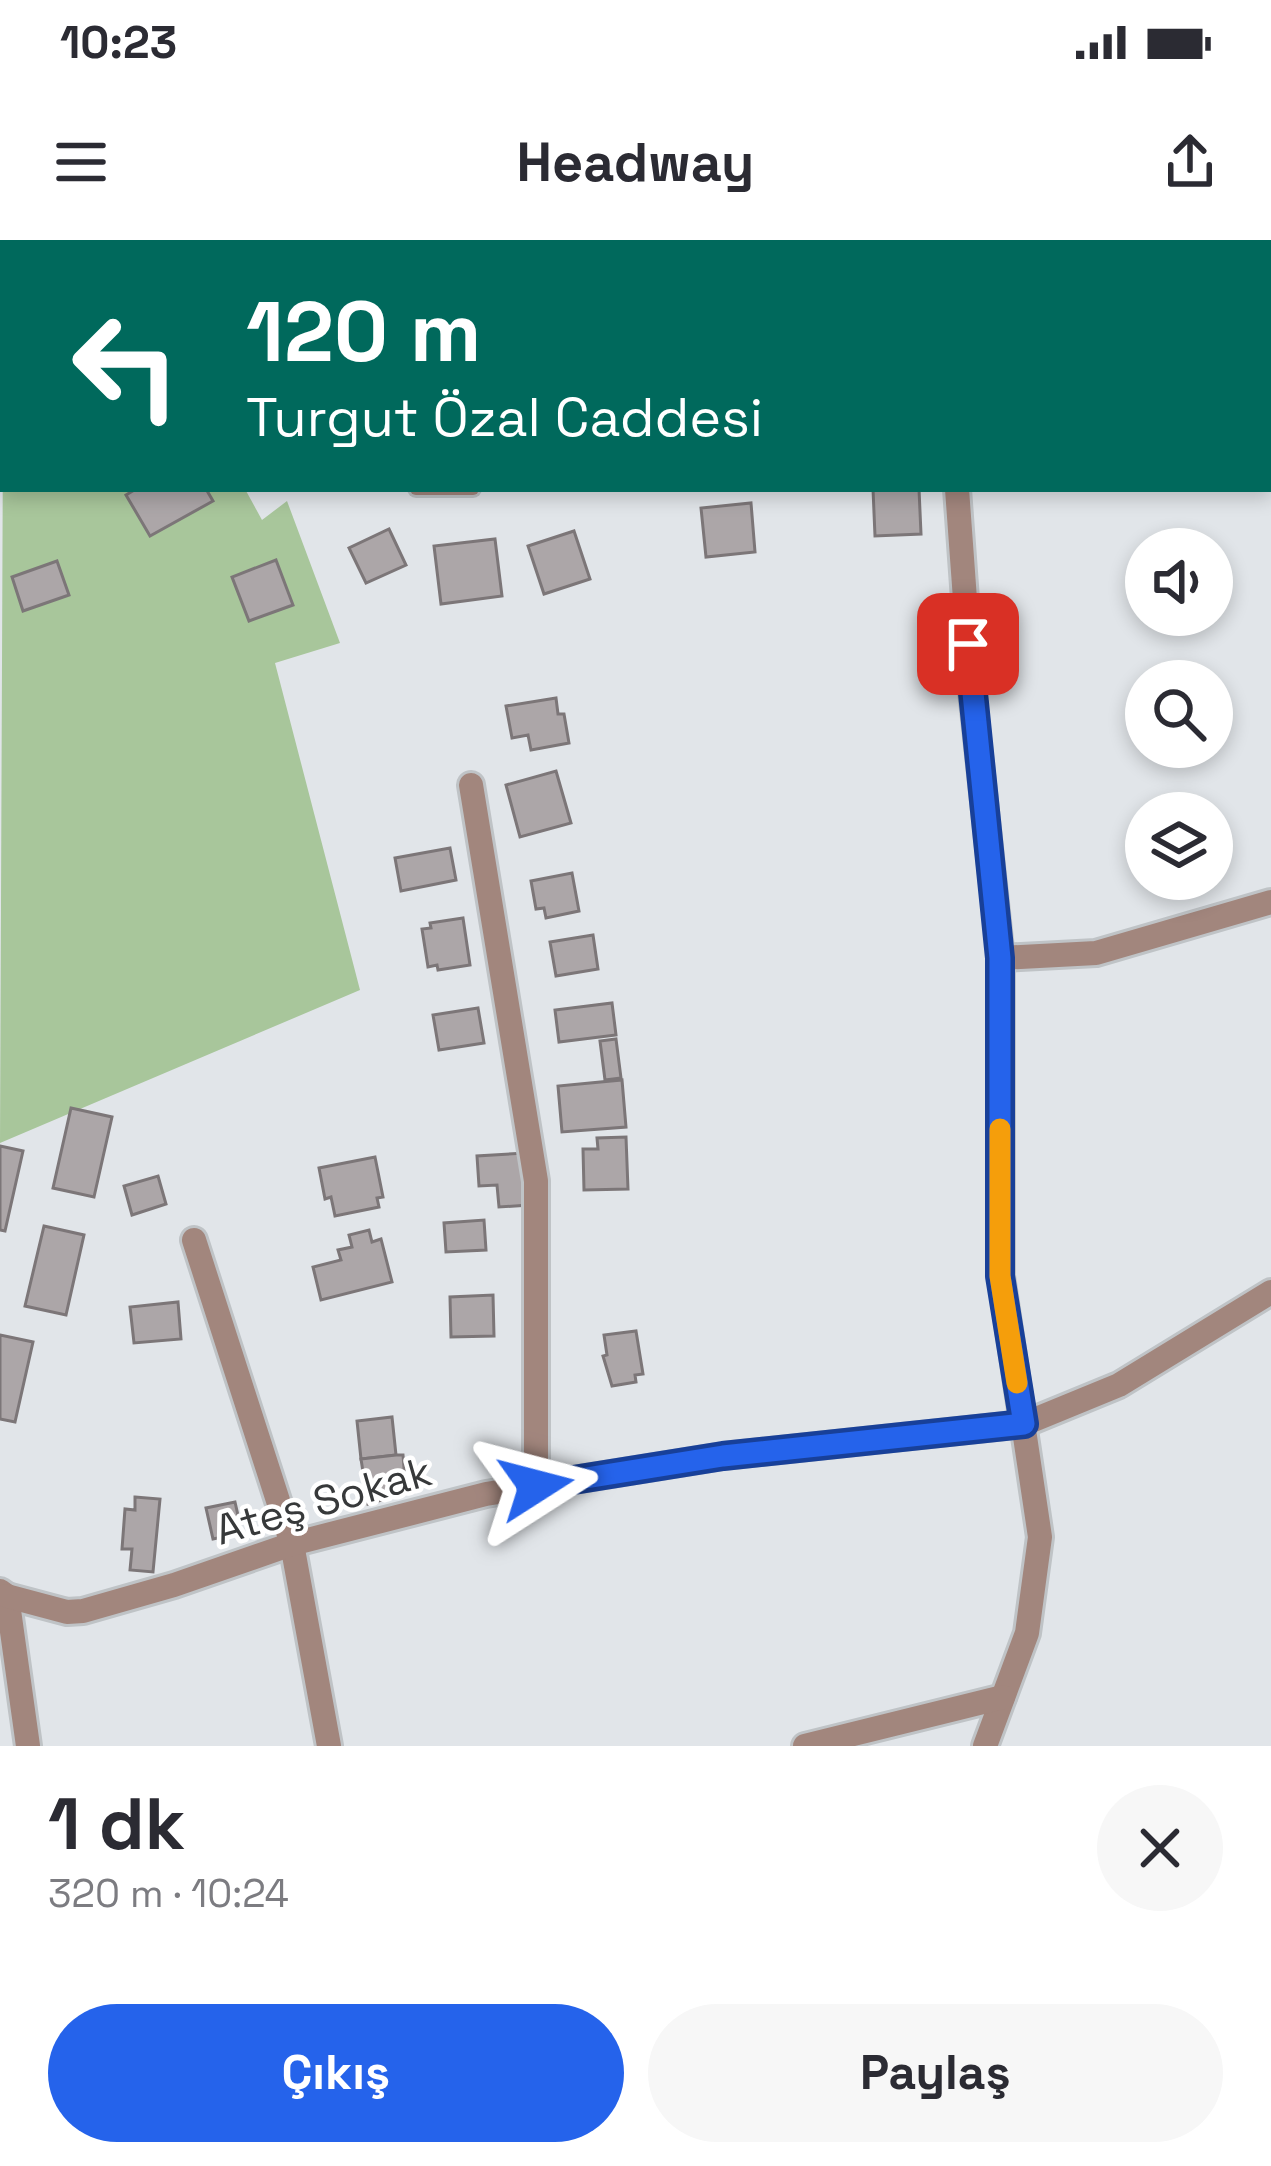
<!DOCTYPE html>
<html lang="tr">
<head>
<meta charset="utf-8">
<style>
  :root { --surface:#fff; --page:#f7f7f7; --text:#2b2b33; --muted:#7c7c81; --accent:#2563eb }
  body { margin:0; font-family:"Space Grotesk",sans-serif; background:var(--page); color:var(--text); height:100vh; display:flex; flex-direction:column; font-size:45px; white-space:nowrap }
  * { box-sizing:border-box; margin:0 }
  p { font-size:39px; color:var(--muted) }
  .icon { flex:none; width:66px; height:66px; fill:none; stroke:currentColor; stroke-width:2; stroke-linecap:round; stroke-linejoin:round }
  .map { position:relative; height:1506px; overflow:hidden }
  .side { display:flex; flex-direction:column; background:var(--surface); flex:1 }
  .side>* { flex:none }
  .banner { position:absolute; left:0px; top:0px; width:1272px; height:252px; box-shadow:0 6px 18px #0003; background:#00695c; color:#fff; overflow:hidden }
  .fabs { position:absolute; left:1125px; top:288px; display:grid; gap:24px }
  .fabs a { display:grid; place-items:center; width:108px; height:108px; border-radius:50%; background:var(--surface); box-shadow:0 6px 18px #0003; font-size:60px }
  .pin { position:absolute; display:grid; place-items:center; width:102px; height:102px; color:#fff; margin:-51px; border-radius:24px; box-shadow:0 6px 18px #0006 }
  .me { position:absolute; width:132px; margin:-66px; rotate:81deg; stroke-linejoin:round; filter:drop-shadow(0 0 9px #0008) }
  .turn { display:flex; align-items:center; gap:42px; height:252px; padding:0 48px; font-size:54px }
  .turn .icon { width:156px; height:156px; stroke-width:2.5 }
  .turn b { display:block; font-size:84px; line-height:102px }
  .round { display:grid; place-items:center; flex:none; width:126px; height:126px; border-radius:63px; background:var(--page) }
  .headline { display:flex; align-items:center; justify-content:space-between; height:204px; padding:0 48px }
  h1 { font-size:72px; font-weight:700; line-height:90px }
  .cta { display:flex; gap:24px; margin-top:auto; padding:24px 48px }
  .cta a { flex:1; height:138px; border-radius:72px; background:var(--accent); color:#fff; font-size:48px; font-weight:700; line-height:138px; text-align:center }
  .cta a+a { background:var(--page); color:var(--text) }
  .status { display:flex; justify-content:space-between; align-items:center; height:84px; padding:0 60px; background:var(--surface); direction:ltr }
  .status svg { height:33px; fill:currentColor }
  header { display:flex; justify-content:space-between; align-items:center; height:156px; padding:0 48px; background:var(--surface); font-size:54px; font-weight:700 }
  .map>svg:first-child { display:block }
</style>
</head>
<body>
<div class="status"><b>10:23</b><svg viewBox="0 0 49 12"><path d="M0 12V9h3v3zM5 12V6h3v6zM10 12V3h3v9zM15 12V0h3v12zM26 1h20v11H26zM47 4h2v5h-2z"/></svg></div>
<header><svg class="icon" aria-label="menu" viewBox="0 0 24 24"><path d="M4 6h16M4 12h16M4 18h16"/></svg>Headway<svg class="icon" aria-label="share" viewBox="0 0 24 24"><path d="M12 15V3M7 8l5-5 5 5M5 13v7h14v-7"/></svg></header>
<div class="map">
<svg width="1271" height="1506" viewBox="0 0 1271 1506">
  <rect width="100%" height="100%" fill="#e1e5e9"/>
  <polygon fill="#a8c69b" points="3,185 3,249 245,249 262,280 287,261 340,403 275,423 360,750 0,903"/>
  <g fill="#aca6a8" stroke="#7c7678" stroke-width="3">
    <polygon points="136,249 206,249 213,261 150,296 126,255"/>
    <polygon points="873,249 919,249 921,294 875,296"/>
    <polygon points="751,263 755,312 706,317 701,268"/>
    <polygon points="389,289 406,325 366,343 349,308"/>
    <polygon points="574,291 590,339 544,354 528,306"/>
    <polygon points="495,299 502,356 441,364 434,306"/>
    <polygon points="276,320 293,365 249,381 232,337"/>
    <polygon points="57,321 69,355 23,371 12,337"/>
    <polygon points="556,458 558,474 564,474 569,503 531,510 528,495 512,498 506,466"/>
    <polygon points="556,531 571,583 520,597 506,545"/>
    <polygon points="450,608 456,640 401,651 395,618"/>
    <polygon points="572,633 579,671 546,678 544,668 536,669 531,641"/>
    <polygon points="463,678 470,725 438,730 437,725 428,727 422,689 431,688 430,683"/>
    <polygon points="593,695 598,729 556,736 550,702"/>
    <polygon points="612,763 616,795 559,802 555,770"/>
    <polygon points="478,768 484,803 439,810 433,775"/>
    <polygon points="616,799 621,838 605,840 600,801"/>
    <polygon points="622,840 626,887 562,892 558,846"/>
    <polygon points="71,868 112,877 94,957 53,948"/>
    <polygon points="626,897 628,949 584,950 583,909 598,909 597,898"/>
    <polygon points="0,906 23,911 5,991 0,990"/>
    <polygon points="525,913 529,965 499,967 497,945 479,946 477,916"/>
    <polygon points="375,917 383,957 377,958 379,967 335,976 331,957 325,959 319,928"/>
    <polygon points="158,936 166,964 132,975 124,946"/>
    <polygon points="484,980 486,1010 446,1012 444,983"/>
    <polygon points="44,986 84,995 66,1075 25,1066"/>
    <polygon points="369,990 372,1002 381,999 392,1042 321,1060 313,1027 341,1020 338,1010 352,1007 349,995"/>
    <polygon points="493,1055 494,1096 451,1097 450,1057"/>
    <polygon points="178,1062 181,1099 134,1103 130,1067"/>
    <polygon points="636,1091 643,1134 635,1135 636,1142 612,1146 603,1116 607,1115 604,1095"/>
    <polygon points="0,1095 33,1102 15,1182 0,1179"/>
    <polygon points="392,1177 396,1215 361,1219 357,1181"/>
    <polygon points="396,1215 403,1215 406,1253 368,1264 361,1219"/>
    <polygon points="135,1257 160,1259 153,1332 130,1330 132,1309 122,1309 125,1269 135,1270"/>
    <polygon points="235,1262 242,1293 213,1299 206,1268"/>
  </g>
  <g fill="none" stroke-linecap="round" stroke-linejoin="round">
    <g stroke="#bfc3c6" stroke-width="18">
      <polyline id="service" points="416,249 473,249"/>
    </g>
    <g stroke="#bfc3c6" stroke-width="30">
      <g id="minor">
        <polyline points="49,0 51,3"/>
        <polyline points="77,0 78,3"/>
        <polyline points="316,0 317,3"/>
        <polyline points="936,0 936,3"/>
        <polyline points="1144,0 1145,3"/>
        <polyline points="599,3 604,0"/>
        <polyline points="1269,111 1271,110"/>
        <polyline points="0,160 3,159"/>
        <polyline points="957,249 971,442 1001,718 1001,1036 1040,1297 1027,1393 985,1506"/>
        <polyline points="471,545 536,941 536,1245"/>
        <polyline points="1001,718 1096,713 1271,662"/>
        <polyline points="194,1000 292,1304 329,1506"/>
        <polyline points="0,1351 7,1356 28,1506"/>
        <polyline points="7,1356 67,1372 83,1371 174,1345 292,1304 486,1254 723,1216 1024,1184 1119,1145 1271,1052"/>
        <polyline points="805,1506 1003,1457"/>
      </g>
    </g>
    <use href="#service" stroke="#a2867d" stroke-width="12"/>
    <use href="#minor" stroke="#a2867d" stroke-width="24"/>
  </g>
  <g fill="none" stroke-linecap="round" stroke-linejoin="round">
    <g stroke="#184099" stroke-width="30">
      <polyline id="route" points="536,1246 723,1216 1024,1184 1000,1036 1000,718 968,404"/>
    </g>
    <use href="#route" stroke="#2563eb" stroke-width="21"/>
    <polyline stroke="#f59e0b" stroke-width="21" points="1000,889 1000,1036 1017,1143"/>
  </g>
  <g text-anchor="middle" stroke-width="9" stroke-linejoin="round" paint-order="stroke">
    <g font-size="42" fill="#37393a" stroke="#fff">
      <text transform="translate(323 1260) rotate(-16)" y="15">Ateş Sokak</text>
    </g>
  </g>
</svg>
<div class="fabs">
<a><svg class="icon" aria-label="sound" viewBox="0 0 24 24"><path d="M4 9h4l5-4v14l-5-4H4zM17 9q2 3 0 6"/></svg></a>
<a><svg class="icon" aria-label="search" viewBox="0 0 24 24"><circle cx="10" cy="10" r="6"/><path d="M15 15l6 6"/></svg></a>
<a><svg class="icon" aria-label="layers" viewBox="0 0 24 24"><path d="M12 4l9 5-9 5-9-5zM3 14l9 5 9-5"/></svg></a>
</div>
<div class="pin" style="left:968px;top:404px;background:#d93025"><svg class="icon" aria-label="arrive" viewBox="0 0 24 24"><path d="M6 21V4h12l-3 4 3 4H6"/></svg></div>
<svg class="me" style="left:536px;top:1246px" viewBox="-20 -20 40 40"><path d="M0-17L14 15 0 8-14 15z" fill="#2563eb" stroke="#fff" stroke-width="4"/></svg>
<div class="banner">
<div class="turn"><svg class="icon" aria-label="left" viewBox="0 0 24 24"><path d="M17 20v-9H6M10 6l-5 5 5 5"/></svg><div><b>120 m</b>Turgut Özal Caddesi</div></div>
</div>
</div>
<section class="side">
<div class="headline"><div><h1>1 dk</h1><p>320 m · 10:24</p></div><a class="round"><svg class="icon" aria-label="close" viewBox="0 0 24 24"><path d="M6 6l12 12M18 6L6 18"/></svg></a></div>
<div class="cta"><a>Çıkış</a><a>Paylaş</a></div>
</section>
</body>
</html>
